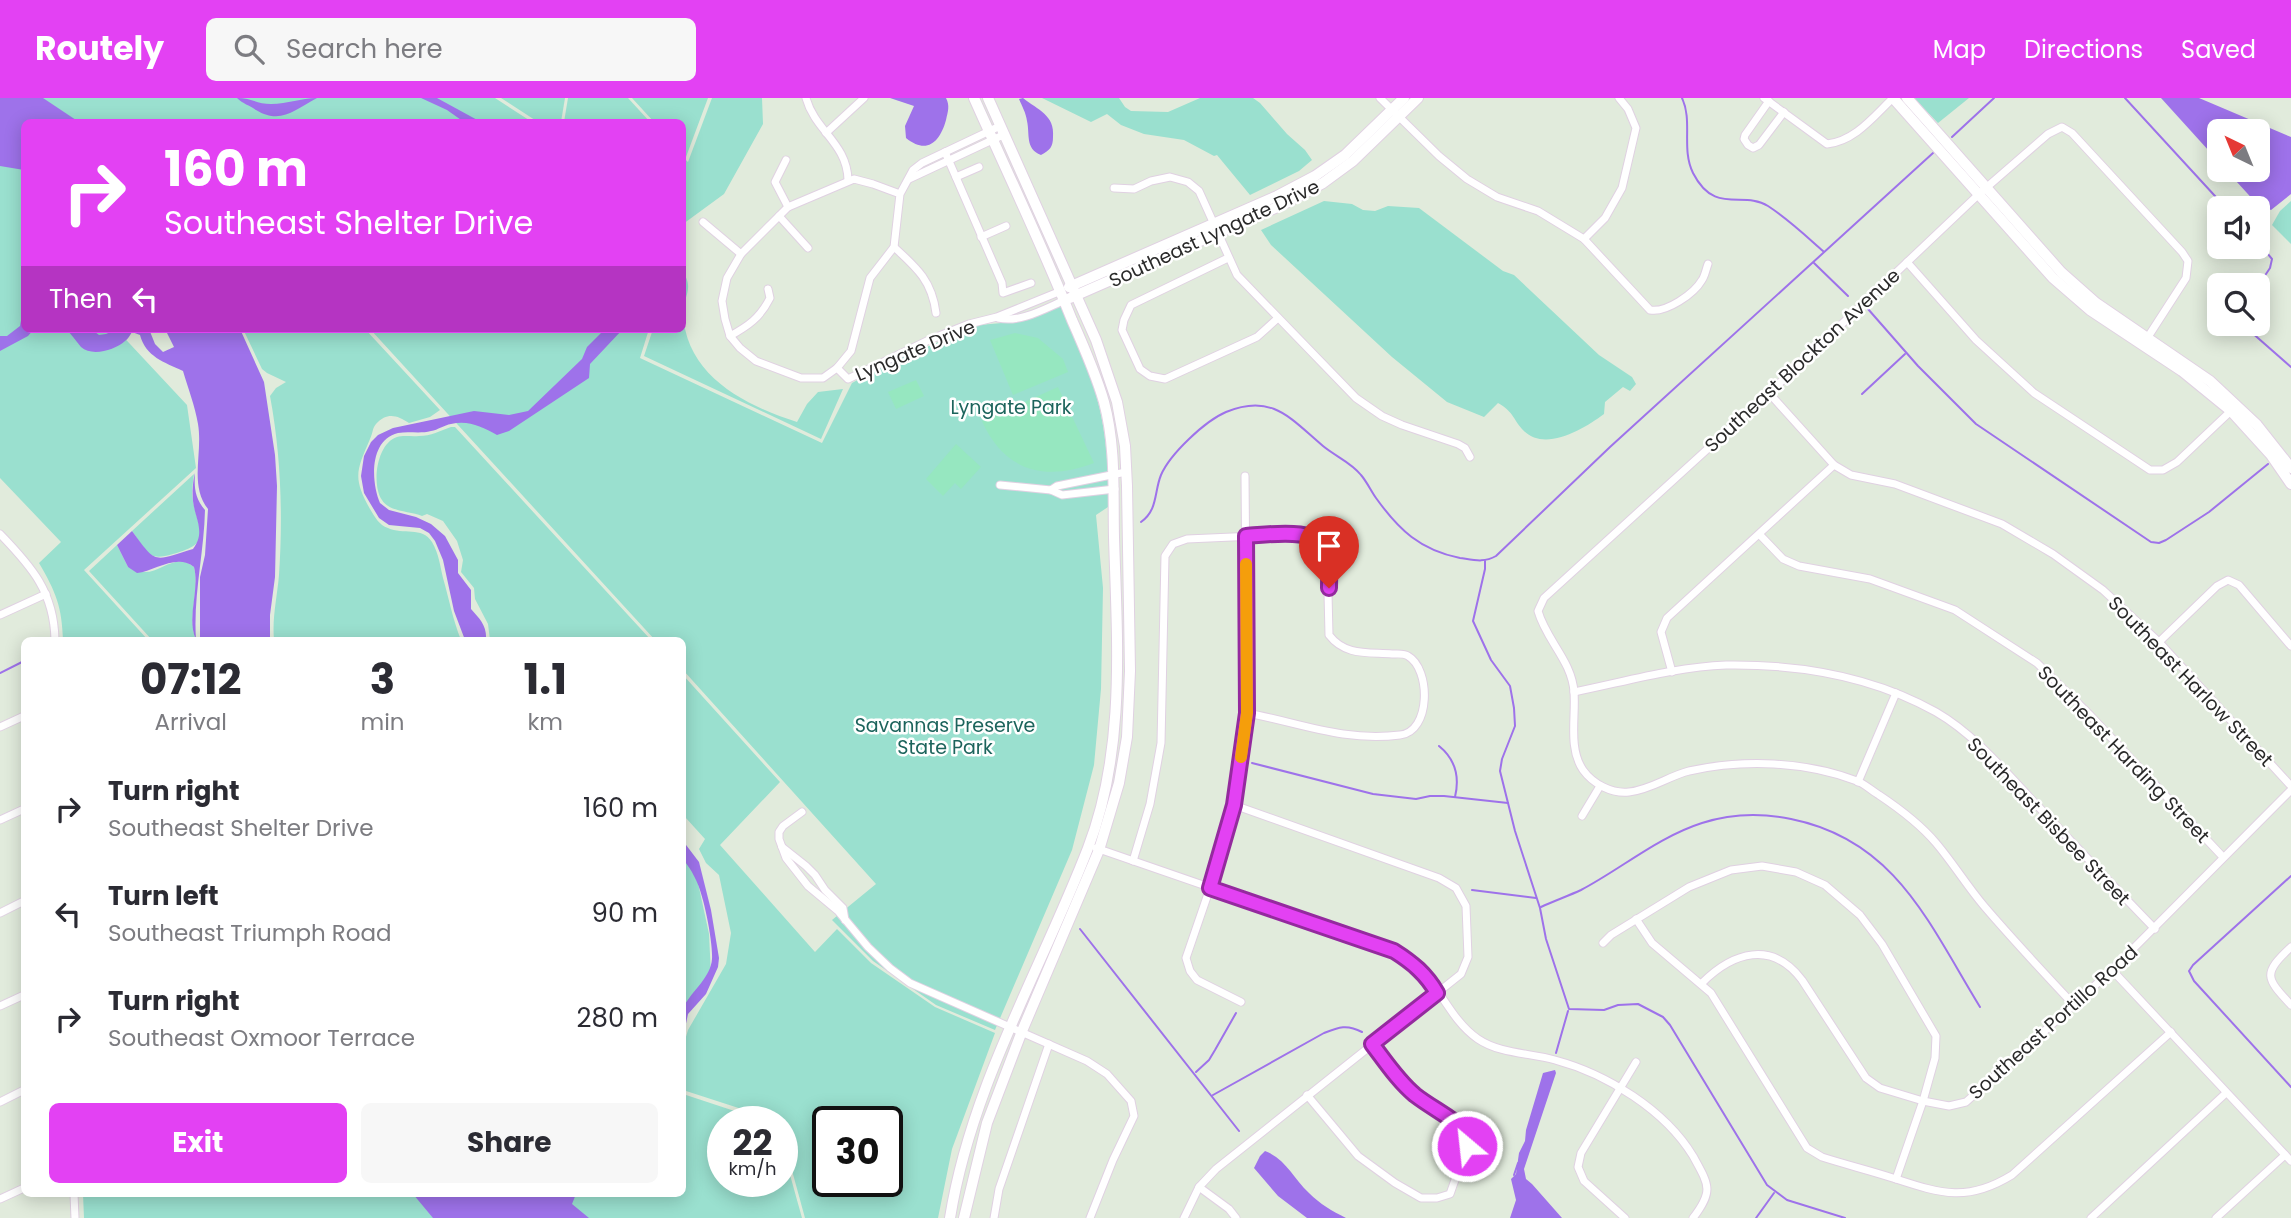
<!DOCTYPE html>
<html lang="en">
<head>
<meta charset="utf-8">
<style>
  :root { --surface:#fff; --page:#f7f7f7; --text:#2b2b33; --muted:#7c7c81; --accent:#e341f3 }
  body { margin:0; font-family:Poppins,sans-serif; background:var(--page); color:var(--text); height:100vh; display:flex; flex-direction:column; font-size:26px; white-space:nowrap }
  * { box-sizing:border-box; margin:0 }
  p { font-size:23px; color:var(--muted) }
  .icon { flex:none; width:38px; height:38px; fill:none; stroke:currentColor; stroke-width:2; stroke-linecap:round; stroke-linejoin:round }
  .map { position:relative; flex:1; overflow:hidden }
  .panel { position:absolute; left:21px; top:539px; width:665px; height:560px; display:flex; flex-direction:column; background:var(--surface); border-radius:10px; box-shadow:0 4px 18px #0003 }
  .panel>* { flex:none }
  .top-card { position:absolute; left:21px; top:21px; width:665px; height:214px; border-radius:10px; box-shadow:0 4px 18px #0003; background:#e341f3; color:#fff; overflow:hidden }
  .needle { width:46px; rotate:317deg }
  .controls { position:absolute; left:2207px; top:21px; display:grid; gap:14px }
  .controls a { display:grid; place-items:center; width:63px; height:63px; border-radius:10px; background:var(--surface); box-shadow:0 4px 18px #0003; font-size:35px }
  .speed { position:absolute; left:707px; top:1008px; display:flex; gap:14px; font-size:35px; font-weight:700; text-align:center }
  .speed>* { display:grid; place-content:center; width:91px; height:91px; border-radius:50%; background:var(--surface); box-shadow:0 4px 18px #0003; line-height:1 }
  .speed small { font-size:18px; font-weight:400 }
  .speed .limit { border:4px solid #111; border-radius:10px; background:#fff; color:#111 }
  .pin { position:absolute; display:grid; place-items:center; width:60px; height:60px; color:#fff; margin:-72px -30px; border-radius:50% 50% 50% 0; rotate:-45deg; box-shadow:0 0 7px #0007 }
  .pin .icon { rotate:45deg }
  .me { position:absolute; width:77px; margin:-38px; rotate:332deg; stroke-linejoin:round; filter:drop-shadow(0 0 5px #0008) }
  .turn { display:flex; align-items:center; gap:24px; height:147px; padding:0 28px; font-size:32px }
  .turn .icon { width:91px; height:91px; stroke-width:2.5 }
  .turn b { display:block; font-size:49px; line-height:60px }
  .then { display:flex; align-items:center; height:66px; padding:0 28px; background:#0003; gap:14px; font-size:26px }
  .eta { display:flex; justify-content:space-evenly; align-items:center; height:119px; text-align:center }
  .eta b { font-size:42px; font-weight:700; line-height:49px }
  .primary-button { display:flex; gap:14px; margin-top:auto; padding:14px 28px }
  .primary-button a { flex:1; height:80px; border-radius:10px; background:var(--accent); color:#fff; font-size:28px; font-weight:700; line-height:80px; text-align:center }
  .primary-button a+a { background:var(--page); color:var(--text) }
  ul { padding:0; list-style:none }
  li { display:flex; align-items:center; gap:21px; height:105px; padding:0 28px }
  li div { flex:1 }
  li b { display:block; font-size:26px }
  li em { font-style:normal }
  header { display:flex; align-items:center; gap:42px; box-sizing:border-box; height:98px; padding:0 35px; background:var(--accent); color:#fff }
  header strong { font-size:33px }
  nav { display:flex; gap:38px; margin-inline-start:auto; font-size:24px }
  .search { width:490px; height:63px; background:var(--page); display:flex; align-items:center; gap:18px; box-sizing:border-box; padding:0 24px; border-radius:10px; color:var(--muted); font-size:26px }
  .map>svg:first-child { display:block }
</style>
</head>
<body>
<header>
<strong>Routely</strong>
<div class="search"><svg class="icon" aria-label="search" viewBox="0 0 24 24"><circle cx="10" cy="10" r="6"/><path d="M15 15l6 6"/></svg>Search here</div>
<nav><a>Map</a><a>Directions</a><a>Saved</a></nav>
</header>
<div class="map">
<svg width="2291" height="1120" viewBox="0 0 2291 1120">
  <rect width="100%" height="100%" fill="#e1ebdc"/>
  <g fill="#9ae0cf" fill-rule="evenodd">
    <path d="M0,0h495l37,24h-508v207h92l71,76 9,63 -112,102 64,70h-85c-1,-33 -7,-48 -24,-77l22,-21 -61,-64z"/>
    <polygon points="501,0 565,0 561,24 538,24"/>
    <polygon points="568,0 628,0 650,24 564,24"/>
    <polygon points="632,0 708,0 686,59 683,55 682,24 654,24"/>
    <polygon points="712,0 762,0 763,26 724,96 683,126 683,59 688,64"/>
    <polygon points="1042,0 1119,0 1125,9 1131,13 1168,14 1200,0 1253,0 1260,5 1287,36 1305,52 1312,62 1299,73 1250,97 1217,57 1214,58 1184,42 1144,36 1121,27 1107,16 1091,24"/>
    <polygon points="1914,0 1969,0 1938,25"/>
    <path d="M1324,103l28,3 11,6 12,1 13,-5 31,2 84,63 11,4 85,80 33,22 4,7 -6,7 -7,-4 -18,15 -1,12c-20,15 -59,38 -80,17 -11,-11 -9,-18 -26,-28l-14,14 -37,-15 -55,-45 -121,-112 -10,-15z"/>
    <polygon points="2291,103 2291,146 2272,127 2280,113"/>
    <path d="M683,171c1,5 5,11 5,16 1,8 -5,18 -5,27 2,63 61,93 114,110l10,-18 11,-12 25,-3 -22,50 -177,-83 9,-27h29z"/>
    <path d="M1062,208c8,26 21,50 30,76 14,40 17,83 16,125l-12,8 7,73 -2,101 -7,76 -22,85 -77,180 -59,-25 -63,-44 -41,-41 44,-36 -193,-214 -1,-30h-27l-285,-311h279l-9,29 182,85 30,-60 39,-21 88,-37 23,-2z"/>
    <path d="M243,231h122l75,81 -10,7 -21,6c-12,-8 -22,-11 -33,1 -4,5 -3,9 -6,15 -13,31 -18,38 0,70 5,8 9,16 18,19 15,7 34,-2 44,14 7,12 8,24 11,36 6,21 10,42 18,62h-187c-2,-22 3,-42 5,-65 4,-59 2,-120 -9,-179l6,-8 10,-6 -19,-9 -5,-4z"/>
    <path d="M451,329h4l196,213h-161l-2,-16 -13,-25 -1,-11 -13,-16 2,-12 -6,-19 -14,-20 -16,-7 -5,2c-12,-5 -33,-4 -40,-16 -11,-16 -5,-57 15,-63 7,-2 15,0 22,-1 12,0 21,-5 32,-9z"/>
    <path d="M194,376c-1,9 -3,19 -1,27 6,32 20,42 -20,53 -27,8 -26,-3 -41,-23z"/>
    <path d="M117,447l11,22c5,1 12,4 17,5 17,0 31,-20 49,-5 6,24 -7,49 2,73h-44l-63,-69z"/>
    <path d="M683,577l97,107 -60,63 95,107 22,-23 34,34 64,44 60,26 -43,116 -14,69h-133l-23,-84v-12l-99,-32v-43l5,-17 38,-66 5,-31 -12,-58 -13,-12 -7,-14 6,-10 -20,-22 -2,2zM828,1024h59v59h-59z"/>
    <polygon points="682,756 695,771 709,836 711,877 682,924"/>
    <polygon points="683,996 768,1024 723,1024 723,1083 782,1083 782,1048 802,1120 84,1120 83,1096 682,1096"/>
  </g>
  <g fill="#96e7c0">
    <polygon points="1015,235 1038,240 1063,261 1068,274 1013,297 990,242"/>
    <polygon points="916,282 924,298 896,311 888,294"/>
    <path d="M1058,289l36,76c-49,19 -90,8 -112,-42z"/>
    <polygon points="956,346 981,369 961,391 955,385 943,398 926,381"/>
  </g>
  <g fill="#9e72ea">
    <polygon points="0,0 43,0 79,24 24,24 24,72 0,68"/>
    <path d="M237,0c14,0 21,6 34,6 17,0 30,-6 46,-6 -23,12 -36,27 -61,12 -7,-5 -13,-6 -19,-12z"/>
    <polygon points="421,0 437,0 481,24 464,24 447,12"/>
    <path d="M890,0h56c4,8 2,13 0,22 -6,22 -19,35 -40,18l-1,-12 9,-20z"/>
    <path d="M1023,0c15,12 32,17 30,39 0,10 -3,13 -12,18 -16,-6 -11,-21 -14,-34 -1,-8 -5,-15 -8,-22z"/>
    <polygon points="2161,0 2199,0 2291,39 2291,96 2271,112 2257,106 2226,72 2258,72 2258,33 2219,33 2219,64"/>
    <polygon points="24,215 24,231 34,231 28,238 0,253 0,238 7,238 20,228 22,217"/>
    <path d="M66,231h25l8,6 7,-1 11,-5h32l6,15 8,8 11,-5 -9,-18h75l24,53 11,73 2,31 -2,91 -5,38v25h-70v-63l5,-22 3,-46c-19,-24 -5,-56 -10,-85 -3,-18 -10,-36 -15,-53 -19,-9 -37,-14 -43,-36l-8,-3c-2,3 -4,7 -7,9 -10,9 -33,16 -44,6 -5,-6 -9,-12 -15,-18z"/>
    <path d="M605,231h18l-33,35 -1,14 -80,53 -12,4c-15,-8 -28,-15 -46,-11 -7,1 -13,6 -20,7 -11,3 -22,0 -33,2 -29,7 -27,49 -18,70l9,7 27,7 15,7 14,12 13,24v13l13,17v19c9,10 16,17 15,31h-21l-11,-29 -11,-51 -8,-19 -6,-8 -9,-5 -31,-3 -10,-7 -15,-25 -3,-17 3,-20 7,-14 7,-7 15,-7 81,-17 35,4 19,-4 54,-52 5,-12z"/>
    <path d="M195,375c-1,15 0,25 10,37 -1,44 -12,86 -9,130 -10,-23 4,-49 -2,-73 -17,-14 -39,4 -57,6l-9,-6 -11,-22 15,-14c25,34 21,30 61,18 13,-17 2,-30 0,-48 -1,-8 0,-21 2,-28z"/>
    <path d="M683,743l16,21 12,48 8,48 -1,9 -12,27 -18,20 -5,24c-1,-10 -3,-24 1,-32 8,-15 27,-29 28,-47 1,-17 -8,-63 -16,-79 -9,-21 -14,-13 -13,-39z"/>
    <polygon points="1555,972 1556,975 1524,1071 1526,1081 1532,1086 1562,1120 1510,1120 1516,1102 1511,1081 1516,1076 1519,1055 1525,1043 1526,1032 1543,975"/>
    <path d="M1265,1053c21,8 28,27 44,42 11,11 23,18 37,25h-39l-29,-22 -24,-28 6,-12z"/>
    <polygon points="413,1096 576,1096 572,1106 589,1120 433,1120"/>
  </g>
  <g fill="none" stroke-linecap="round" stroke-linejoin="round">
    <g stroke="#9e72ea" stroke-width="2">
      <path d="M1682,0c11,23 -1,51 11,75 22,43 50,17 75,33 20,13 38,30 55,45"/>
      <polyline points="2125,0 2226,110"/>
      <polyline points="1952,39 1994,0"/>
      <polyline points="2258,144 2272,161 2270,170 2258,188"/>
      <polyline points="1814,165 1848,198"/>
      <polyline points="1868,211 1918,268 1976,326 2151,444 2159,445 2166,442 2209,414 2268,366"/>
      <polyline points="2242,226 2291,269"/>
      <polyline points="1862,296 1905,256"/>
      <path d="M1141,424c17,-12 13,-30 20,-47 9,-21 44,-54 65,-63 46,-19 64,6 97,34 12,10 29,17 38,29 6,7 10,16 15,23 23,32 44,52 84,60 14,2 24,5 36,-2l114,-109 323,-294"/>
      <polyline points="1485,463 1485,471 1473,523 1491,562 1510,588 1514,610 1515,628 1502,661 1500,673 1515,733 1540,810 1546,841 1569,911 1604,912 1618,907 1638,906 1663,919 1670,927 1767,1087 1787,1102 1845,1120"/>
      <polyline points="0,575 24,563"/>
      <path d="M1439,648c16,13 21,30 16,51"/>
      <polyline points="1252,665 1373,696 1416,701 1430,698 1444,698 1508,705"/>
      <polyline points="2291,778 2193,867 2189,873 2194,883 2291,989"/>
      <polyline points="1472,792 1536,800"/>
      <path d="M1541,809c13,-6 27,-11 40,-17 40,-21 77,-53 121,-67 28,-9 60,-10 89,-4 105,21 138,105 189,188"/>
      <polyline points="1080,831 1239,1033"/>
      <polyline points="1556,955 1568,913"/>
      <polyline points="1196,974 1209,962 1215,952 1236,915"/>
      <path d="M1213,997l111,-62c15,-6 23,-9 38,-1"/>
      <polyline points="1514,1077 1518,1065"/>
      <polyline points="1756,1120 1774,1095"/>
    </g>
    <g stroke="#e0d1e2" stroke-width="9">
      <g id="street">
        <path d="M806,0c9,33 41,45 42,82"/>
        <path d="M1380,0l59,58 28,23 30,18 41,14 46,28 66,71c16,3 44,-16 52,-30 3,-4 4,-11 6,-16"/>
        <path d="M1764,0l63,46c28,-3 46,-27 66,-46"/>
        <polyline points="1769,3 1745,37 1744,41 1748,47 1753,50 1759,47 1784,14"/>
        <polyline points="826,35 864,0"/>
        <polyline points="945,54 1002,185 1003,195 1031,185"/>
        <polyline points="786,62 775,84 788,109"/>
        <polyline points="956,79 979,69"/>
        <polyline points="909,81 1003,37"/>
        <polyline points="1114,90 1134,91 1151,83 1170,79 1188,84 1199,93 1237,177 1356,300 1382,318 1402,327 1458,346 1465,350 1470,359"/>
        <polyline points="900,96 873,86 854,81 788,109 741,156 727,180 722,203 725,221 730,238 740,250 756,263 801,280 823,280 837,270 851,253 870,180 894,149 900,96 913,72 922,65 1000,28"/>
        <polyline points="779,118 808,150"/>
        <polyline points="703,124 741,156"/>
        <polyline points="981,139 1006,128"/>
        <polyline points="1584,141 1605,120 1622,90 1636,30 1628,11 1619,0"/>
        <path d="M894,149c23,21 38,34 42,66"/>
        <polyline points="1228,160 1131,207 1124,222 1122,232 1140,271 1150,278 1165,281 1257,239 1278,220"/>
        <polyline points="1907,164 1976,242 2034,295 2150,372 2163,372 2177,364 2234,310"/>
        <path d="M998,220c23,5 46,-9 67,-18"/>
        <path d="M730,238c18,-10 30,-18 40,-38l-2,-9"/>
        <polyline points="837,270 848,281 929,242 969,226 997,219 1061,193"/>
        <polyline points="1769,295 1834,367 1851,377 1895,386 2002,426 2053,456 2103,492 2159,544 2291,688"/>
        <polyline points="1000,387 1051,392 1057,388 1126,374"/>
        <polyline points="1051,392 1062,397 1115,391"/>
        <path d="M0,436c32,33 54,58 55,106"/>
        <polyline points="1760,437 1783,461 1799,468 1870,481 1955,512 2037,565 2089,616 2223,759"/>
        <polyline points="0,517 46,496"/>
        <polyline points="2159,544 2217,488 2228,482 2239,487 2291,548"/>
        <polyline points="1672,574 1661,534 1667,520 1834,367"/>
        <path d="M1574,594c50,-10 101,-25 152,-27 73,-1 146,11 210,47 38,22 68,58 98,90 40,42 80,85 121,127"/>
        <polyline points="0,629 24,618"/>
        <polyline points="1858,684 1896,595"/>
        <polyline points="802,714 783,728 779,734 779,741 786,760 808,788 838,813 868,849 890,870 910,885 1087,963 1107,976 1131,1003 1134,1018 1113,1062 1090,1120"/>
        <polyline points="1582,718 1600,688"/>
        <polyline points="0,722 24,711"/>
        <polyline points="782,749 806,768 815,777 825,792 843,810 845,822"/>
        <path d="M1096,750l298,103c13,8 25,15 34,26 16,21 28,47 50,62 22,15 53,14 77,21 52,14 110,50 138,96 16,29 21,35 0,62"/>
        <path d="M1133,763l17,-57 11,-61 4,-187 8,-12 14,-5 116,-5 15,5 9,12 2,84c16,21 39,17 63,19 5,0 12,-1 16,2 23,13 23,76 -8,79 -56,7 -100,-12 -153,-22"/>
        <polyline points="0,815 24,803"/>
        <path d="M1636,821l16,24 59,50 96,155 15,9c25,8 50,14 74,22 46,15 72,23 116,-4l159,-143"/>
        <polyline points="1603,845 1611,837 1689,789 1731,772 1762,768 1796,774 1825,787 1860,817 1882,846 1936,938 1935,960 1923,1003 1896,1081"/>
        <path d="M2291,849c-29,27 -25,31 0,58"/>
        <polyline points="2112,872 2291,1063"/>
        <path d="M1702,885c31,-31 70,-43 100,-3l64,98 14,10 43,13 26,5 17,-4 146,-132 179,-180"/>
        <polyline points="1241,904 1197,882 1190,873 1186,860 1210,790 1234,707 1247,615 1245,378"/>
        <path d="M2074,907c-31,-33 -61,-65 -90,-99 -17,-20 -31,-43 -48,-63 -16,-19 -36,-34 -57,-48 -7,-4 -14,-11 -22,-14 -52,-20 -114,-22 -168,-10 -20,5 -39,19 -60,21 -17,2 -36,-8 -46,-22 -15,-22 -7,-53 -9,-78 -2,-31 -28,-52 -36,-81l6,-13 225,-205 210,-199 69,-60 14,-7 10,6 110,119 6,9 -2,17 -40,62"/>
        <polyline points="0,908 24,897"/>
        <path d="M1307,997l51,61 37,27 26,15h16l13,-4 17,-48 1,-13c-15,-15 -24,-17 -40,-28 -23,-16 -39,-39 -56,-61"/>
        <polyline points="0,1004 24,992"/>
        <polyline points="1199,1089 1229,1111 1236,1120"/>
        <polyline points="74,1096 75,1120"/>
        <polyline points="0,1101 24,1090"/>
        <polyline points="994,1120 999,1091 1049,946"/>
        <polyline points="1184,1120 1199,1089 1216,1071 1461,876 1468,859 1466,808 1456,790 1439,780 1234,707"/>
        <polyline points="1625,1120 1584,1083 1578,1069 1581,1055 1636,964"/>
        <polyline points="2091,1120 2226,995"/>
        <polyline points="2216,1120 2285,1057"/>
      </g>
    </g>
    <g stroke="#e0d1e2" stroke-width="12">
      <g id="secondary">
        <polyline points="1893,0 2053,180 2090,212 2182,273 2231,313 2271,357 2291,386"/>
        <polyline points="1907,0 2061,174 2096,205 2210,283 2257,327 2291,370"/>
        <polyline points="1069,189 1277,98 1315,78 1345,57 1404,0"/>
        <polyline points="1070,200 1282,107 1323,85 1353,63 1418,0"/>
        <path d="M950,1120c21,-132 91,-248 138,-370 38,-98 29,-208 26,-311 -1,-44 2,-91 -10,-135 -8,-28 -20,-55 -32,-82 -30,-75 -65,-148 -98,-222"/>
        <polyline points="964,1120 987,1025 1022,933 1099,752 1119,685 1127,639 1130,573 1127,388 1125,348 1117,304 1096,242 988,0"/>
      </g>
    </g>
    <use href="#street" stroke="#fff" stroke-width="7"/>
    <use href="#secondary" stroke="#fff" stroke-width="10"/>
  </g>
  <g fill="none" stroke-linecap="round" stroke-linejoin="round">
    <g stroke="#942a9e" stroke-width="18">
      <path id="route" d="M1329,490c0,-11 1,-24 -1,-34 -8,-29 -60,-19 -82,-18l1,177 -13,92 -24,83 184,63c19,12 32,23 43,42l-65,51c13,17 26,37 43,51 18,14 37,22 53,38l-1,13"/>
    </g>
    <use href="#route" stroke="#e341f3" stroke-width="12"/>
    <polyline stroke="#f59e0b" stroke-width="12" points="1241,659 1247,615 1246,466"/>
  </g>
  <g text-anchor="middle" stroke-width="5" stroke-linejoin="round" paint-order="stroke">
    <g font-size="19" fill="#2a2a2a" stroke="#fff">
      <text transform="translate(1214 135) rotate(-25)" y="7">Southeast Lyngate Drive</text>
      <text transform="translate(915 252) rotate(-23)" y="7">Lyngate Drive</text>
      <text transform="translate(1802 262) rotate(-43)" y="7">Southeast Blockton Avenue</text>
      <text transform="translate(2191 583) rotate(46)" y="7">Southeast Harlow Street</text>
      <text transform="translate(2124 656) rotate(46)" y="7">Southeast Harding Street</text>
      <text transform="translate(2049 723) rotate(46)" y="7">Southeast Bisbee Street</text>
      <text transform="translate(2053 924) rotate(-42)" y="7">Southeast Portillo Road</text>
    </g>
    <g font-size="19" fill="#1c645c" stroke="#fff">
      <text x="1011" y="316">Lyngate Park</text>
      <text x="945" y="634">Savannas Preserve<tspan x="945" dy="22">State Park</tspan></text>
    </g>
  </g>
</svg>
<div class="controls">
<a><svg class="needle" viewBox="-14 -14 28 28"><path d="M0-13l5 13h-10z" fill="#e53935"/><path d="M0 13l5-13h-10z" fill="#7c7c81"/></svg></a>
<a><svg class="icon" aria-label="sound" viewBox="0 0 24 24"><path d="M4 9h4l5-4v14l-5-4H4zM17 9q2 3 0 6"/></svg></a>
<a><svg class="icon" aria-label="search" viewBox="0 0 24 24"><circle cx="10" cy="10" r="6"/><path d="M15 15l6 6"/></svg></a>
</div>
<div class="speed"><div>22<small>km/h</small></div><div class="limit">30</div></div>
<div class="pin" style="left:1329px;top:490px;background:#d93025"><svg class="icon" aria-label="arrive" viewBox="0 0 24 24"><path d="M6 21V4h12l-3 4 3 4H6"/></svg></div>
<svg class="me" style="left:1467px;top:1048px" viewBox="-20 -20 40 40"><circle r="17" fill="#e341f3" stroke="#fff" stroke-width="3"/><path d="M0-11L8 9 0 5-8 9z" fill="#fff"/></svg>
<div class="top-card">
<div class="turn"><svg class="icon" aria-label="right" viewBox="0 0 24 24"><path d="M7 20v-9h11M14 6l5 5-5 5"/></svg><div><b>160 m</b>Southeast Shelter Drive</div></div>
<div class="then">Then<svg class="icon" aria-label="left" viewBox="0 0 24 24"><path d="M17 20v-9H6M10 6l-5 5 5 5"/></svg></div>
</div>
<section class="panel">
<div class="eta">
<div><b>07:12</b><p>Arrival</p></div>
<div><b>3</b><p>min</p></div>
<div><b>1.1</b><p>km</p></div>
</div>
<ul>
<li><svg class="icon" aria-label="right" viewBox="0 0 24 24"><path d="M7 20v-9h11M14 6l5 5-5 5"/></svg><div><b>Turn right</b><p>Southeast Shelter Drive</p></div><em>160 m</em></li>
<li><svg class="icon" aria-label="left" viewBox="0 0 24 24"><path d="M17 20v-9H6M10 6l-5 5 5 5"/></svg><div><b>Turn left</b><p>Southeast Triumph Road</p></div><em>90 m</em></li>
<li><svg class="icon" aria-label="right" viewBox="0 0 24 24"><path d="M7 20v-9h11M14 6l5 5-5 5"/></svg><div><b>Turn right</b><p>Southeast Oxmoor Terrace</p></div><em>280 m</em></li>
</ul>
<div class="primary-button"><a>Exit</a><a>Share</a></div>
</section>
</div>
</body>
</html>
